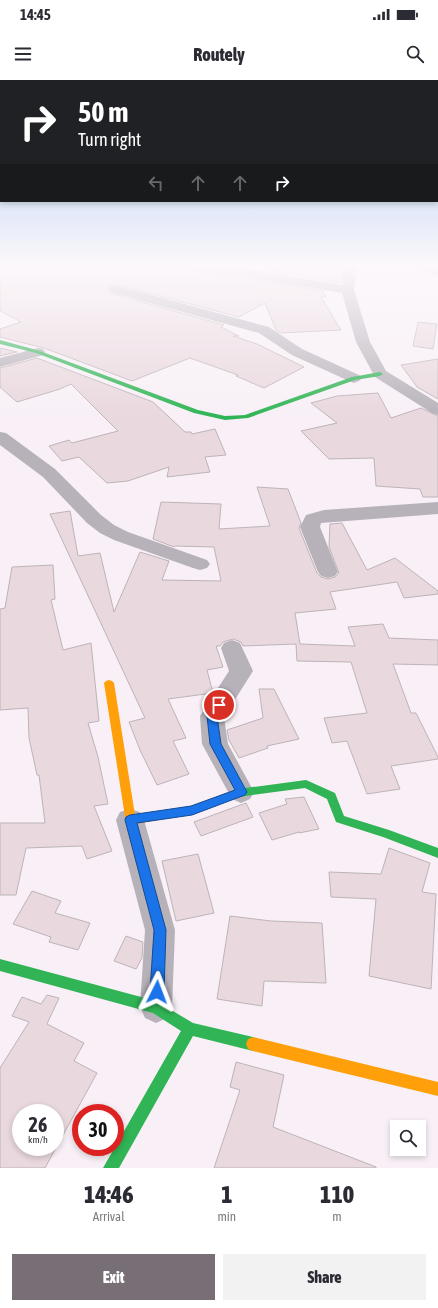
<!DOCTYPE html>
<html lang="en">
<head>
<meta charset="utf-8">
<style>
  :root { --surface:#fff; --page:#f2f2f3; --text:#2b2b33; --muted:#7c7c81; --accent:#776f75 }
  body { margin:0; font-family:"Asap Condensed",sans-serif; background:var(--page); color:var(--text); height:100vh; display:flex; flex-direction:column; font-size:15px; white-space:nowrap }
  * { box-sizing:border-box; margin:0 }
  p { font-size:13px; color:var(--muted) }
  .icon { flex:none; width:22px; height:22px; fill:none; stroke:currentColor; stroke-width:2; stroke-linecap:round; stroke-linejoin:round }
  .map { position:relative; height:1088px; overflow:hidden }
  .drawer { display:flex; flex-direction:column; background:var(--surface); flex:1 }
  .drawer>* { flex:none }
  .guide { position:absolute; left:0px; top:0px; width:438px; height:122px; box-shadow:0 2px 6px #0003; background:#202124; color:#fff; overflow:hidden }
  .fabs { position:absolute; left:390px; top:1040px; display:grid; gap:8px }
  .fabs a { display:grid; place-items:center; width:36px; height:36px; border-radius:0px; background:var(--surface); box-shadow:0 2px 6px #0003; font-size:20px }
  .speed { position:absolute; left:12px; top:1024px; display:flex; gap:8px; font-size:20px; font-weight:700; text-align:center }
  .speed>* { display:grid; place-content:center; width:52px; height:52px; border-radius:50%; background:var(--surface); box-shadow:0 2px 6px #0003; line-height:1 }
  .speed small { font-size:10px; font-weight:400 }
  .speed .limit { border:6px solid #d22; background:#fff; color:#111 }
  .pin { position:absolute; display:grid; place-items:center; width:34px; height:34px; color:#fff; margin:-17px; border:2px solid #fff; border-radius:50%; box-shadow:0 1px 4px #0007 }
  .me { position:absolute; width:44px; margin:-22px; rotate:3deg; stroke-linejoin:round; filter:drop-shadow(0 0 3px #0008) }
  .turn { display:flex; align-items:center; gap:14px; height:84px; padding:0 12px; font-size:18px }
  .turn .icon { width:52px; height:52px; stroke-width:2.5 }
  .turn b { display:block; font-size:28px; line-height:34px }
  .lanes { display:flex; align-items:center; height:38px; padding:0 12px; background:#0003; justify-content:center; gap:20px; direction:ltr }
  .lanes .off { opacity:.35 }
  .eta { display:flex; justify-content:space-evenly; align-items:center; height:68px; text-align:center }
  .eta b { font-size:24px; font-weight:800; line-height:28px }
  .primary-button { display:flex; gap:8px; margin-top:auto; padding:8px 12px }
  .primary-button a { flex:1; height:46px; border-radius:0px; background:var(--accent); color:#fff; font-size:16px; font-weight:800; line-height:46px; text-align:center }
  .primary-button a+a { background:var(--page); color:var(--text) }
  .status { display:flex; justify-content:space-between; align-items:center; height:28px; padding:0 20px; background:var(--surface); direction:ltr }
  .status svg { height:11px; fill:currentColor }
  header { display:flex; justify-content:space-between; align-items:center; height:52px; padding:0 12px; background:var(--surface); font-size:18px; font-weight:800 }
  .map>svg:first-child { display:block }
</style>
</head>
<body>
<div class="status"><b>14:45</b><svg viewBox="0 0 49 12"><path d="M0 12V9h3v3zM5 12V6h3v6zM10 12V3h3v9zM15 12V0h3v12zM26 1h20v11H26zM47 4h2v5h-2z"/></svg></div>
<header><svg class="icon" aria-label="menu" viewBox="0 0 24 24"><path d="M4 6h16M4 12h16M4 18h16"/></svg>Routely<svg class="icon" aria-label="search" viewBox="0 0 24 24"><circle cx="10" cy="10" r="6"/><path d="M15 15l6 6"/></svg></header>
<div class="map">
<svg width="438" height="1088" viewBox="0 0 438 1088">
  <rect width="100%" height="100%" fill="#f8f0f6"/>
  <g fill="#e9d8de" stroke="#bdb4b8" fill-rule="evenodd">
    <polygon points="0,186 185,186 190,190 194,191 243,197 323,211 326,216 321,217 341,250 281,253 276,250 265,223 239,237 115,204 110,205 108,209 110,213 224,245 221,247 239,256 233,256 257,264 304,287 264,308 236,296 238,295 190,278 132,301 44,268 0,257 0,249 21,242 0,231"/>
    <polygon points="267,186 345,186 341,203 266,190"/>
    <polygon points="418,242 437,244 433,269 413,266"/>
    <polygon points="0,268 17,272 0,276"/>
    <polygon points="37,278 153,322 185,352 191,352 192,354 215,349 226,375 205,377 210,392 167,397 169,387 128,401 107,403 79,377 62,381 49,366 69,360 72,363 118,351 71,304 60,309 17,322 0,307 0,288"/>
    <polygon points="438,279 438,319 417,307 401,285"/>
    <polygon points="378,313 391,338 421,328 438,336 438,417 423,417 420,409 376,406 374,378 329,379 301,351 337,343 311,323 337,316"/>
    <polygon points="257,407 288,409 301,443 299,448 317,493 321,497 328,499 335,497 339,493 329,467 330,444 342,443 367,490 395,478 438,511 438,514 404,518 397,502 330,512 336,529 295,533 300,564 355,566 348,547 383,544 389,558 438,560 438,585 393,584 411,633 416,633 438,677 438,679 391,686 400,709 367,714 347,661 332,663 324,638 367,633 351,582 297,581 296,564 243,566 241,562 233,559 223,562 220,566 216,566 223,587 207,590 213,613 168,619 186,658 173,661 189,694 157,705 140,670 129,642 145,638 50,434 70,431 78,476 100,473 114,532 140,472 169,481 162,500 221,501 214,467 175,466 174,467 153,459 161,422 221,424 219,449 270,446"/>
    <polygon points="53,485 55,519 51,520 63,570 91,563 99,641 88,643 98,677 108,724 94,726 112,771 87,779 82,766 26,768 16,815 0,815 0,743 45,743 39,695 37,695 29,658 28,628 0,630 0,529 5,528 12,487"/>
    <polygon points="259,609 274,609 299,659 267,666 268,668 239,678 229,660 227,650 263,638"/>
    <polygon points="304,717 319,749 299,753 299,752 272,760 259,733 287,724 285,719"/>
    <polygon points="246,723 253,737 201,756 194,742"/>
    <polygon points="389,768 430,783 422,812 436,814 431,909 369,896 376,819 331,817 329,792 381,794"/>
    <polygon points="198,774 214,833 176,841 162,781"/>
    <polygon points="32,811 61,821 55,833 90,843 78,870 49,862 51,857 13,844"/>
    <polygon points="230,836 271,841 322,843 326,903 264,901 262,926 217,919"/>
    <polygon points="126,856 143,862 142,878 136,889 114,881"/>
    <path d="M47,915l12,3 -12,26 37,19 -10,18 23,12 -52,95h-45v-100l29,-46 -17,-6 10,-19 19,7zM21,1033h34v34h-34z"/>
    <polygon points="236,982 284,995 273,1047 376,1087 376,1088 214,1088 240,1010 230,1007"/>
  </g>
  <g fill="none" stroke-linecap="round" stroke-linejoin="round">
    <g fill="#b7b2ba" fill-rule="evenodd">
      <polygon points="188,186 225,186 243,188 342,205 344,193 347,186 359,186 356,193 354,210 370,262 386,291 438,323 438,335 432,333 375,297 356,262 342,213 243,196 194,190 190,189"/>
      <polygon points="413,186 432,186 438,188 438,196 415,189"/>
      <polygon points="115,205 269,247 302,269 359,295 362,298 359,301 354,303 349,301 292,275 259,253 110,212 109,209 110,206"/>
      <polygon points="38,268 43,269 45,272 43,275 0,287 0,278"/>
      <polygon points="0,352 6,353 55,389 101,435 114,445 128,452 207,480 210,484 207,488 200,490 193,488 114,460 100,453 87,443 43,397 0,365"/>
      <polygon points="438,422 438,434 321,443 320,447 338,492 335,496 328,498 321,496 318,492 300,447 306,435 324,430"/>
      <polygon points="232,560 240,563 253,591 224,637 228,664 254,712 250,719 241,723 232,719 202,664 200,636 229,591 221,568 224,563"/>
      <polygon points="130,729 140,732 144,740 175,850 172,927 167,938 156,943 145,938 140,927 145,850 116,740 120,732"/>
    </g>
    <g fill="#30b455" fill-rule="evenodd">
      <polygon points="0,260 40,271 198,330 225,336 245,335 352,297 380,292 383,294 380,296 355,300 248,338 225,340 194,333 36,273 0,264"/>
      <polygon points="306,700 335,713 344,736 389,750 438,768 438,778 383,757 336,742 327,719 305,708 238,717 234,716 233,713 234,710 238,709"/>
      <polygon points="0,879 156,921 193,943 253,957 258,959 260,964 258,969 253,971 193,956 119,1088 103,1088 181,951 153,933 0,891"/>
    </g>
    <g fill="#ff9f0a" fill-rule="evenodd">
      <polygon points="109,600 112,601 114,603 135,735 191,726 238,709 242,710 243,713 242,716 192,734 130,745 126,743 104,603 106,601"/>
      <polygon points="253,957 438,1002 438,1016 253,971 248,969 246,964 248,959"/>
    </g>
  </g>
  <linearGradient id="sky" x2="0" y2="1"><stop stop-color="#a4c5f0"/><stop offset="0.55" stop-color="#fcf8fb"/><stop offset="1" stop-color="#fcf8fb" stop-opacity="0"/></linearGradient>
  <rect width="438" height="338" fill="url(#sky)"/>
  <polygon fill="#1a73e8" stroke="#114b97" points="219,621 223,622 224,625 217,636 221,664 247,712 245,715 192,735 137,743 166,850 164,912 162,916 157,918 152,916 150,912 154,850 125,740 126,737 130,735 191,726 235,710 210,664 207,636 216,622"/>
</svg>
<div class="fabs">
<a><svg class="icon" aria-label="search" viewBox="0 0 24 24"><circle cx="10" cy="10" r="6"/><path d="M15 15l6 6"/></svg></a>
</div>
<div class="speed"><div>26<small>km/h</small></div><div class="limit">30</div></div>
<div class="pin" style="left:219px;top:625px;background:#d93025"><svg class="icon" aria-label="arrive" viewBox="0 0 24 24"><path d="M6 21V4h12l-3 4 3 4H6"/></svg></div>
<svg class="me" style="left:157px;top:912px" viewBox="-20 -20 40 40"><path d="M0-17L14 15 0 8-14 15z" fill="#1a73e8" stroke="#fff" stroke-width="4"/></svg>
<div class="guide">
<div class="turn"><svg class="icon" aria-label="right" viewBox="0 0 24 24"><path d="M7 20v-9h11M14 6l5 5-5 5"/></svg><div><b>50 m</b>Turn right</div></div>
<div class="lanes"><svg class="icon off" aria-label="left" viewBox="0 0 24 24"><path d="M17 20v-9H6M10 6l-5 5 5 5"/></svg><svg class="icon off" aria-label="ahead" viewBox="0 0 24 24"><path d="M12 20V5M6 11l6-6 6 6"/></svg><svg class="icon off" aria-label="ahead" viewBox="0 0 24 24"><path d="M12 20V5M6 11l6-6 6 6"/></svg><svg class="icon" aria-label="right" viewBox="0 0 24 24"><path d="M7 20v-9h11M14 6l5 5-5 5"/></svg></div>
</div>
</div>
<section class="drawer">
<div class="eta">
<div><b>14:46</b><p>Arrival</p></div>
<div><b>1</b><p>min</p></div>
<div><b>110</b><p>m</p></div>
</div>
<div class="primary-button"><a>Exit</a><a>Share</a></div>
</section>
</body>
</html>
